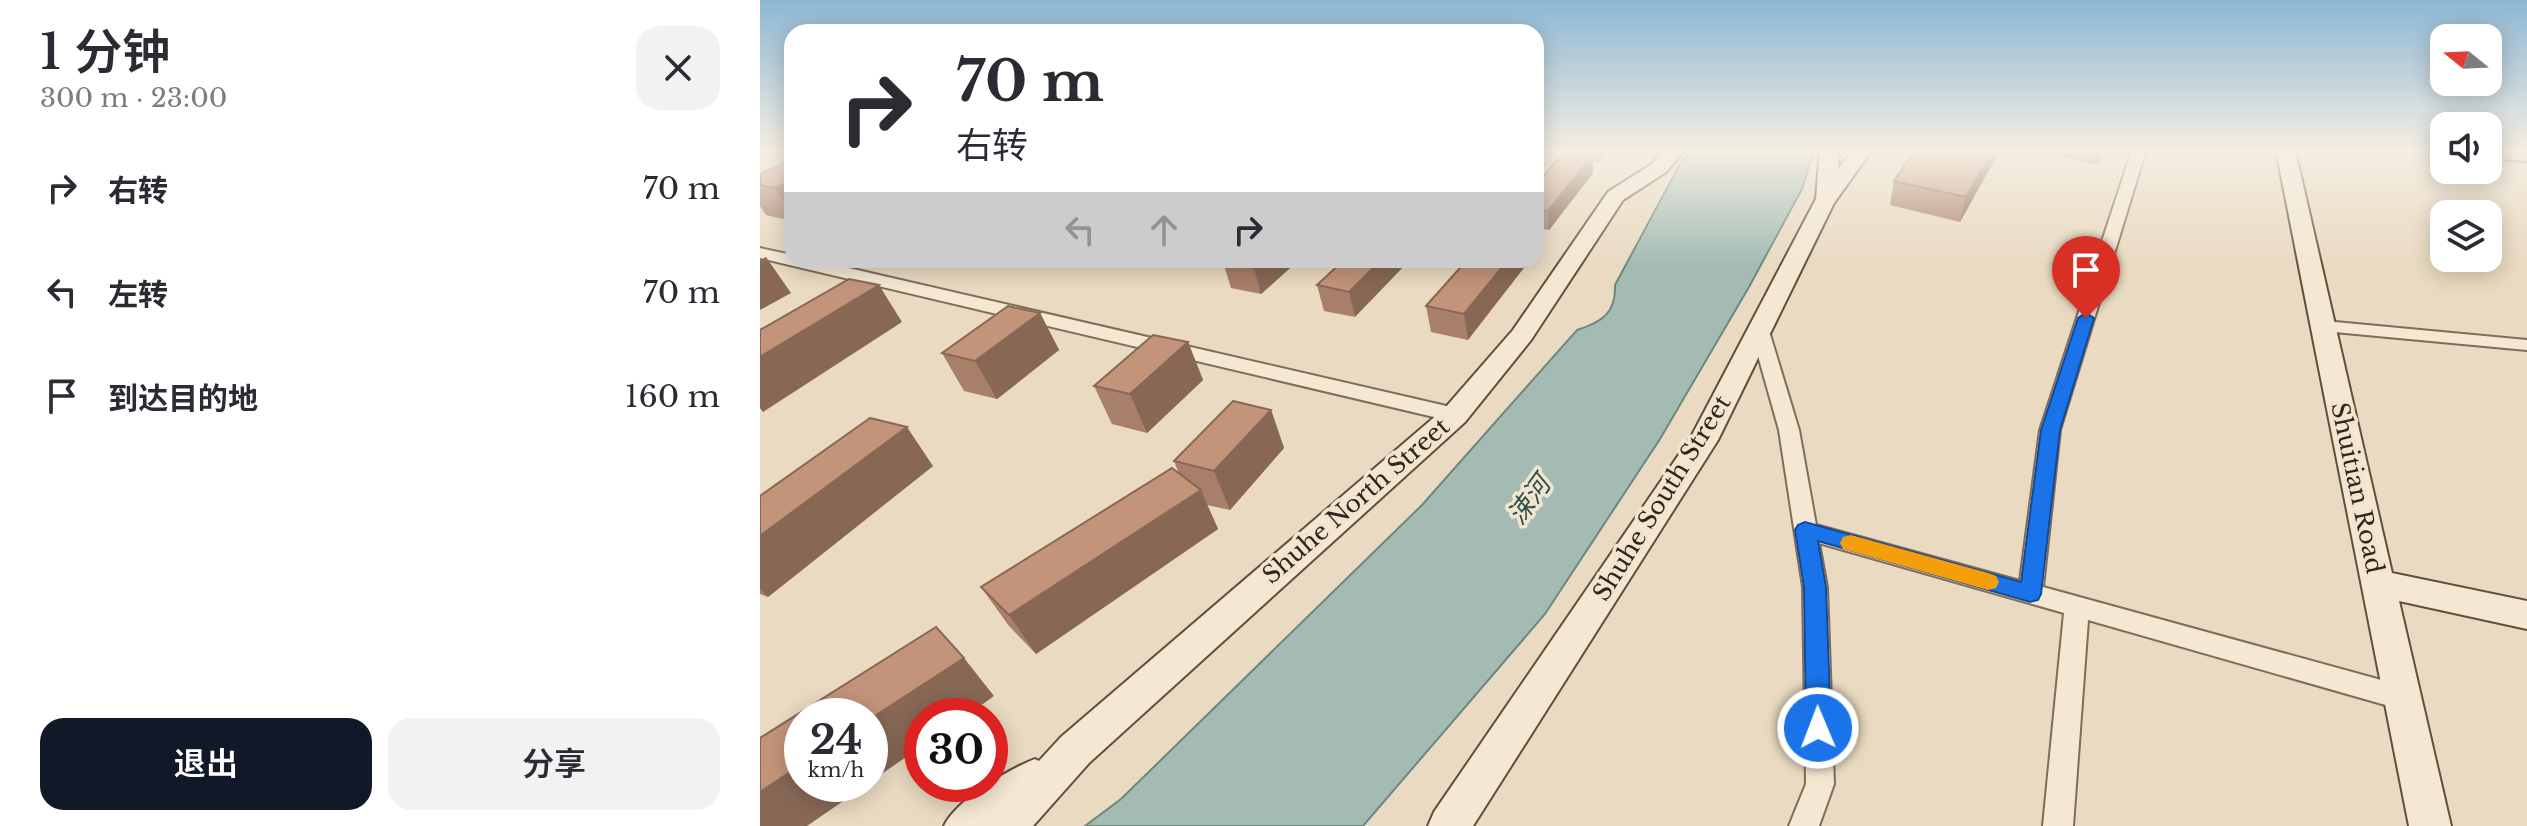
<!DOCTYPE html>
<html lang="zh">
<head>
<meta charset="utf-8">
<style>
  :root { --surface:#fff; --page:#f2f2f3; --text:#2b2b33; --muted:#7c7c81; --accent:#111827 }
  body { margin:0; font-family:"Libre Baskerville","Noto Sans SC",serif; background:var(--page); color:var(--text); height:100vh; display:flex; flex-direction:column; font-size:30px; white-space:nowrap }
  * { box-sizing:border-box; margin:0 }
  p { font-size:26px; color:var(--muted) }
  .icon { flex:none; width:44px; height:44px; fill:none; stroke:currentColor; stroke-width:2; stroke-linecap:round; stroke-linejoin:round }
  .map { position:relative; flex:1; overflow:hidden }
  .details { display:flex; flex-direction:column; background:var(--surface); width:760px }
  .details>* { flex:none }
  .guide { position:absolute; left:24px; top:24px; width:760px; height:244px; border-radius:24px; box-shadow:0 4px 20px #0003; background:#fff; color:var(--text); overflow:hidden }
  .needle { width:52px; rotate:288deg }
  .controls { position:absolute; left:1670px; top:24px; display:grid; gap:16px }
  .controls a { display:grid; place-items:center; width:72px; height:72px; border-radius:16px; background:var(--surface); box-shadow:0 4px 20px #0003; font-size:40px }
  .speed { position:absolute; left:24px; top:698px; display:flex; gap:16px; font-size:40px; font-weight:700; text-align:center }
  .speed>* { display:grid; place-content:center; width:104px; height:104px; border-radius:50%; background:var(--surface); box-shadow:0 4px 20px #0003; line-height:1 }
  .speed small { font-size:20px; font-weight:400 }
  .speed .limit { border:12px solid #d22; background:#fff; color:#111 }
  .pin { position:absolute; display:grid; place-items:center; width:68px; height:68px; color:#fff; margin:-82px -34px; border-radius:50% 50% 50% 0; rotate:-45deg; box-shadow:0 0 8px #0007 }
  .pin .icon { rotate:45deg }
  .me { position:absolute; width:88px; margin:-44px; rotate:359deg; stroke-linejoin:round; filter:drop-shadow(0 0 6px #0008) }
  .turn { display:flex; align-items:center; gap:28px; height:168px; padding:0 40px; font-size:36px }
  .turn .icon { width:104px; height:104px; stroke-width:2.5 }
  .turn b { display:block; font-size:56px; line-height:68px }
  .lanes { display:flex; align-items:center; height:76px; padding:0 40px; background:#0003; justify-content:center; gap:40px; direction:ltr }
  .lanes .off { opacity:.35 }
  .round { display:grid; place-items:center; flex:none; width:84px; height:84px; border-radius:24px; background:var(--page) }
  .overview { display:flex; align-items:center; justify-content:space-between; height:136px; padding:0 40px }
  h1 { font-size:48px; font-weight:600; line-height:60px }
  .button { display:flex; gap:16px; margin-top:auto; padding:16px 40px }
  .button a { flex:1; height:92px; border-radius:24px; background:var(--accent); color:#fff; font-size:32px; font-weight:600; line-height:92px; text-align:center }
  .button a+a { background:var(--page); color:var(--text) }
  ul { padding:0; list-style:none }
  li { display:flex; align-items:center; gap:24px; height:104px; padding:0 40px }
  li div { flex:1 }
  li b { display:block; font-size:30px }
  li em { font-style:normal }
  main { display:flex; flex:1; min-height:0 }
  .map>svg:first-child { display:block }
</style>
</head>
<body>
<main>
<section class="details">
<div class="overview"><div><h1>1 分钟</h1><p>300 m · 23:00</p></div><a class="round"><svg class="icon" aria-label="close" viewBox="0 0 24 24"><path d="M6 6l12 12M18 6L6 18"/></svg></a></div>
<ul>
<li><svg class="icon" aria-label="right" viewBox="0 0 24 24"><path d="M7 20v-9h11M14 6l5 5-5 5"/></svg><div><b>右转</b></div><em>70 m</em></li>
<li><svg class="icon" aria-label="left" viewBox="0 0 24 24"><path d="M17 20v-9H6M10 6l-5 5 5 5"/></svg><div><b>左转</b></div><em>70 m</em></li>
<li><svg class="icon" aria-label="arrive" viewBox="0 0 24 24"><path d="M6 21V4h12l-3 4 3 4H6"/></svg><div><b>到达目的地</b></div><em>160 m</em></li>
</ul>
<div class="button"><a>退出</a><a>分享</a></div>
</section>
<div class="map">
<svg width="1767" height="826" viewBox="0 0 1767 826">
  <rect width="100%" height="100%" fill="#e9dac1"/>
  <path fill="#a3bbb3" stroke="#6b887f" stroke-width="2" d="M933,150h121l-12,39 -53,98 -89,152 -115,175 -182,212h-278l36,-27 301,-294 155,-175c26,-8 39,-18 38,-45l66,-123z"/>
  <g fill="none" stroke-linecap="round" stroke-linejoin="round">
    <g stroke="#806c5a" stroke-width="14">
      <polyline id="lane" points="1564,326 1767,345"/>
    </g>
    <g stroke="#806c5a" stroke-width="4">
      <g id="street">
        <polygon points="1372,150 1386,150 1300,430 1283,587 1643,686 1652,690 1656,698 1652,706 1643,710 1328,620 1313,826 1283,826 1304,613 1059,543 1067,587 1074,784 1059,826 1029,826 1046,784 1043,587 1019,430 991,331 1000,326 1009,331 1039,430 1056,525 1260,581 1280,430"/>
        <polygon points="0,248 32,255 32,260 54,260 695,408 705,415 695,422 0,258"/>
      </g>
    </g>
    <g stroke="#624e3e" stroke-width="4">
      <g id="secondary">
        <path d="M905,150h20l-19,22 -43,28 -92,140 -66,82 -376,341 -56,63h-89c11,-25 65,-57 91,-67l4,2 22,-24 384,-329 68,-78 95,-138 44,-28z"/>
        <polygon points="1060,150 1079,150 1078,169 1093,150 1112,150 1074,203 958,440 713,826 668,826 674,812 931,437 1056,199"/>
        <polygon points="1516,150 1535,150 1632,573 1767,601 1767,629 1639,601 1691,826 1649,826"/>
      </g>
    </g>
    <g stroke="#4e3b2e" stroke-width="4">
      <polygon id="primary" points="1728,150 1767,150 1767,161 1728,158"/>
    </g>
    <use href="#lane" stroke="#f4e8d3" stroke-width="10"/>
    <use href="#street" fill="#f4e8d3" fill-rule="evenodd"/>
    <use href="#secondary" fill="#f4e8d3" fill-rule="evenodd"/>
    <use href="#primary" fill="#e9cc9b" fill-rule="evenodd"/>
  </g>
  <g fill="#a87f69">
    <polygon points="817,150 849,150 839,162 833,161 833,173 789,230 783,229 784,242 776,252 776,184 817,153"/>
    <polygon points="1240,150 1200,222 1130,205 1134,181"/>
    <polygon points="1268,150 1344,150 1339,165"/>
    <polygon points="32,159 32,221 6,215 0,206 0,174"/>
    <polygon points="539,260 501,294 471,288 463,262"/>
    <polygon points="584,260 595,317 564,311 557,285"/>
    <polygon points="707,260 708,340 671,332 666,306"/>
    <polygon points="280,313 299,350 237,399 204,391 182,353"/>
    <polygon points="428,342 443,380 387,433 352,424 334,386"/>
    <polygon points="511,410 524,448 470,510 447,505 458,529 276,654 249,626 221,587 419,474 414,461"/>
    <polygon points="173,466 8,597 0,594 0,496"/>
  </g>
  <g fill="#886855">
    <polygon points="838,150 849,150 839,162"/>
    <polygon points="1233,150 1240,150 1200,222 1206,197"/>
    <polygon points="832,155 833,173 789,230 788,211"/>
    <polygon points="32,180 32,215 15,188"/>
    <polygon points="782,218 784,242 776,252 776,225"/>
    <polygon points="6,257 31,293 0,310 0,260"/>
    <polygon points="503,260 539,260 501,294 494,268"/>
    <polygon points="621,260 650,260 595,317 589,292"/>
    <polygon points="748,260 770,260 708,340 704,314"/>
    <polygon points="119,285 142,322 3,412 0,408 0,357"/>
    <polygon points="280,313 299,350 237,399 215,361"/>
    <polygon points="428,342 443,380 387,433 370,394"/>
    <polygon points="511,410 524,448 470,510 454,471"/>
    <polygon points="147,427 173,466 8,597 0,589 0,536"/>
    <polygon points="441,490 458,529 276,654 249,615"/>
    <polygon points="204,658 234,696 206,716 162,716 162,746 110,782 110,719"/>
    <polygon points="42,764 42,784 108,784 47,826 0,826 0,792"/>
  </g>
  <g fill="#c3947a" stroke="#886855" stroke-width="2">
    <polygon points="1155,150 1233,150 1206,197 1134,181"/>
    <polygon points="805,151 832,155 788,211 776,209 776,184"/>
    <polygon points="32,159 32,180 15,188 0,185 0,174"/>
    <polygon points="776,217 782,218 776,225"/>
    <polygon points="466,260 503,260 494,268 463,262"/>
    <polygon points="584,260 621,260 589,292 557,285"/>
    <polygon points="707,260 748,260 704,314 666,306"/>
    <polygon points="89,279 119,285 0,357 0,330"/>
    <polygon points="248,306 280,313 215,361 182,353"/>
    <polygon points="393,335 428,342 370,394 334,386"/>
    <polygon points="473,401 511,410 454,471 414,461"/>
    <polygon points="110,418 147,427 0,536 0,496"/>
    <polygon points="412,468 441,490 249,615 221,587"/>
    <polygon points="176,627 204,658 110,719 110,716 42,716 42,764 0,792 0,738"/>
  </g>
  <linearGradient id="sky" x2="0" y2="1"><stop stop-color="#8cb7d3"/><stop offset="0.57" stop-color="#f5eee3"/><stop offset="1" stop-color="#f5eee3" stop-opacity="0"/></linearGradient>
  <rect width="1767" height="265" fill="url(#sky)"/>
  <polygon fill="#1a73e8" stroke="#114b97" stroke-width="2" points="1326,313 1334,318 1300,430 1281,594 1278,600 1270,602 1058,541 1066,587 1071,728 1067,736 1058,739 1049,736 1046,728 1044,587 1035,530 1038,525 1045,522 1261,582 1281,430 1318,318"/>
  <polygon fill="#f59e0b" points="1091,535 1228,573 1236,576 1239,582 1236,588 1228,590 1083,549 1080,543 1083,537"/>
  <g text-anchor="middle" stroke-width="7" stroke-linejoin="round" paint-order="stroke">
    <g font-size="24" fill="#31261d" stroke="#f1e5d0">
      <text transform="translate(1597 488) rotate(78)" y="8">Shuitian Road</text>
      <text transform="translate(902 498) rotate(-58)" y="8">Shuhe South Street</text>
      <text transform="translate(596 501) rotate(-41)" y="8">Shuhe North Street</text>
    </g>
    <g font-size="26" font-style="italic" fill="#2e504b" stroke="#f1e5d0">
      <text transform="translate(769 500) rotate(-54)" y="9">涑河</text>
    </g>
  </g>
</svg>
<div class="controls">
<a><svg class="needle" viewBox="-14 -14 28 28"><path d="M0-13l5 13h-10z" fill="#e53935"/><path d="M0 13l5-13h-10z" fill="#7c7c81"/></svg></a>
<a><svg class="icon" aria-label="sound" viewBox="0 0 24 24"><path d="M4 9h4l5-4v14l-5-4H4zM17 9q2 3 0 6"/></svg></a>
<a><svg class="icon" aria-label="layers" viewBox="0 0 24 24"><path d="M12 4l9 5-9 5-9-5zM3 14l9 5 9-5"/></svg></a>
</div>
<div class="speed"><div>24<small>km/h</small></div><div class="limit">30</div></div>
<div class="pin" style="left:1326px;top:318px;background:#d93025"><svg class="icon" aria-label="arrive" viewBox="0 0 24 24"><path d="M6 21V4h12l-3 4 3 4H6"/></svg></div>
<svg class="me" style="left:1058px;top:728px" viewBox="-20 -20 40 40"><circle r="17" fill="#1a73e8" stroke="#fff" stroke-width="3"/><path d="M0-11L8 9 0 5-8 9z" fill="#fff"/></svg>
<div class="guide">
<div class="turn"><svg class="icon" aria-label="right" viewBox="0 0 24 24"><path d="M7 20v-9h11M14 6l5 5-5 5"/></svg><div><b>70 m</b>右转</div></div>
<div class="lanes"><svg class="icon off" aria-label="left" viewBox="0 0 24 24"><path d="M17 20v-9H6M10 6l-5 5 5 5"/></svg><svg class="icon off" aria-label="ahead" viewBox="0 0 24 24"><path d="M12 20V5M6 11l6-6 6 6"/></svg><svg class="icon" aria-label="right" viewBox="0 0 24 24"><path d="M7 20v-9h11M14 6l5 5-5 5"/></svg></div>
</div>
</div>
</main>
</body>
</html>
